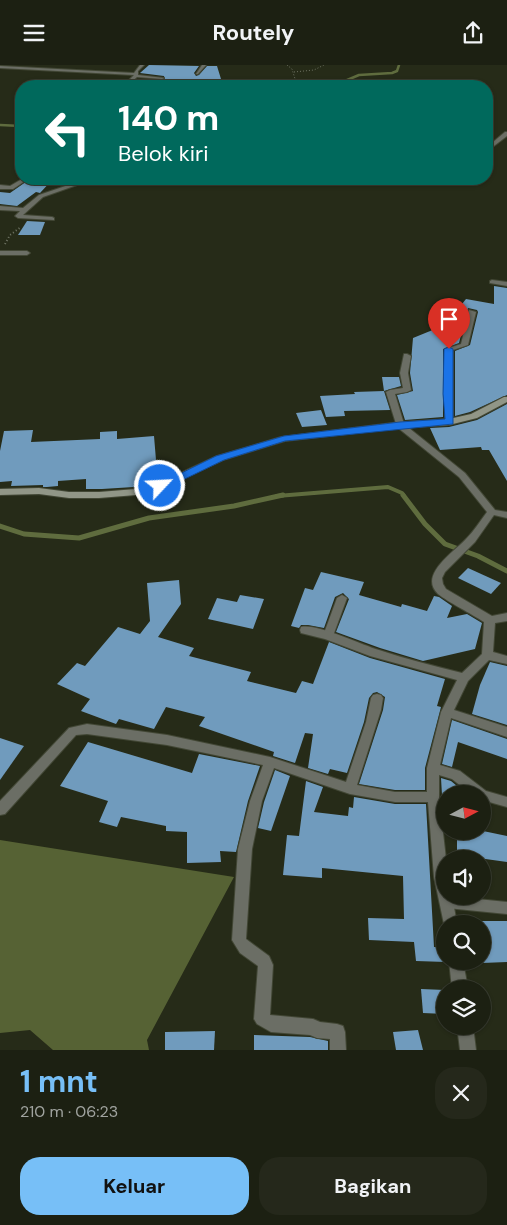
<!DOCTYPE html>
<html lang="id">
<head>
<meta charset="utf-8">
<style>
  :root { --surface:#1c2012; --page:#25281b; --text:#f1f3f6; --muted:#a0a39f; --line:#3a3e32; --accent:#77bff7 }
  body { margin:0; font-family:"DM Sans",sans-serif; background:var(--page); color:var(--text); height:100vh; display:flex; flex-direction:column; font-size:19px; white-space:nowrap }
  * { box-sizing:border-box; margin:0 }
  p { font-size:16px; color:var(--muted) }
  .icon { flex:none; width:28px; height:28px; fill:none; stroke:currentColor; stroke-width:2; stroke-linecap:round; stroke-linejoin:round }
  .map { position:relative; height:985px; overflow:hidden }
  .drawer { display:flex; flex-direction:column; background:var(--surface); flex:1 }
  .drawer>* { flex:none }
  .guide { position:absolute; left:15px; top:15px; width:478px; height:105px; border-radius:20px; box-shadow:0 1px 4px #0004,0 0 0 1px var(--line); background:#00695c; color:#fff; overflow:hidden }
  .needle { width:32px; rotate:83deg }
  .buttons { position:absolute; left:436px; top:720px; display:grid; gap:10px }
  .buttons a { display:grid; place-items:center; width:55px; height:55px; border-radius:50%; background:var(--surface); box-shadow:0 1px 4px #0004,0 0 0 1px var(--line); font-size:25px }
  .pin { position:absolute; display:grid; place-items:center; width:42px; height:42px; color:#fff; margin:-51px -21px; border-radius:50% 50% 50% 0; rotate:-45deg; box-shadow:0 0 5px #0007 }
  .pin .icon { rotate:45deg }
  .me { position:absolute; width:55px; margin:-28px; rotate:65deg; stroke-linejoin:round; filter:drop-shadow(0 0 4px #0008) }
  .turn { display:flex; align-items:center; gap:18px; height:105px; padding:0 20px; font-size:22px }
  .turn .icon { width:65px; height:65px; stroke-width:2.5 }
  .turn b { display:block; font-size:35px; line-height:42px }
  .round { display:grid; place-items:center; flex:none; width:52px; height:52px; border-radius:20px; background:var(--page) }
  .overview { display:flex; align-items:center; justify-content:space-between; height:85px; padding:0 20px }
  h1 { font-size:30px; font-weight:700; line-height:38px; color:var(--accent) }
  .button { display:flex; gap:10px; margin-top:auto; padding:10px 20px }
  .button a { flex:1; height:58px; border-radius:20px; background:var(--accent); color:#111; font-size:20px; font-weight:700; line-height:58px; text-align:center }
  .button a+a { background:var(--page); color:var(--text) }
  header { display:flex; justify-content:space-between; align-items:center; height:65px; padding:0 20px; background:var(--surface); font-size:22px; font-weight:700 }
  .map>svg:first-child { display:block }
</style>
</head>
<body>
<header><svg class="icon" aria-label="menu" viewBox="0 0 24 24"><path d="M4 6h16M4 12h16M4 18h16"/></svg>Routely<svg class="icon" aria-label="share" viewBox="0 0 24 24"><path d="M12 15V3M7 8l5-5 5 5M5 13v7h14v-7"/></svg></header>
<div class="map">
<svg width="507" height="985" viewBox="0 0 507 985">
  <rect width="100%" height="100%" fill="#262b18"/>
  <polygon fill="#566234" points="0,775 234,812 147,975 149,985 53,985 30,965 0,968"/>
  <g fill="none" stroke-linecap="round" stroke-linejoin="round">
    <g stroke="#5f6c3e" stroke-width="2.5">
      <polyline points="333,21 359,10 392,8 397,6 399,0"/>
      <polyline points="0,60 21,61"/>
    </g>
    <polyline stroke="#5f6c3e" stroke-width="4" points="277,431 388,422 402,428 404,431"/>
    <g stroke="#5f6c3e" stroke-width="5">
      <polyline points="403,430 425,459 445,479 478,491 507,506"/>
      <polyline points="0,461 24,469 79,473 149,453 234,441 283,430"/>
    </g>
  </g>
  <g fill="#709bbd">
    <polygon points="149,0 199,1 194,8 196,11 199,10 207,1 217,1 221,14 134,18 138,14 165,15 164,11 140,8"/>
    <polygon points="30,114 53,114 40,128 36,127 17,141 0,139 0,127 10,128"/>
    <polygon points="27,156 45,157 40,170 18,170"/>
    <polygon points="494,221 507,223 507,330 470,347 455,351 455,286 470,280 478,247 477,245 468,243 459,278 443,284 443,352 405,355 397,330 413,326 410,308 413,273 440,262 440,254 450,254 454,243 458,244 466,234 494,239"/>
    <polygon points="382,312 399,312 401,321 384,326 390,345 344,346 345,351 326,352 320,331 355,329 354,327 384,326"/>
    <polygon points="507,339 507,416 489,385 482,385 481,382 440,385 430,363 449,362 477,355"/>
    <polygon points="321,345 327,360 302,362 296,348"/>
    <polygon points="33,365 31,377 100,374 100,367 117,366 117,374 154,371 156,395 162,395 161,415 134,422 102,424 86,424 86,414 58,416 58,421 47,422 43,422 43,420 11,421 12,416 0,417 0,386 4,366"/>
    <polygon points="468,503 501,518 491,529 458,513"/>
    <polygon points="321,507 364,517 359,530 401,542 402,539 427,546 434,531 439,532 452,541 447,553 467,549 482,558 475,584 423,596 380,583 336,567 349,534 343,528 335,532 324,563 308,560 301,560 299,563 291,561 305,523 313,525"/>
    <polygon points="179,515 181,539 158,572 194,583 189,591 251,607 247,616 296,628 302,616 313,619 329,577 370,593 445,614 437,641 441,642 425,703 425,725 395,725 359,719 383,645 385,632 377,627 373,628 369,633 364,657 347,708 330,704 328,709 308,703 313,669 305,668 295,698 273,691 274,687 199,661 205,652 166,642 154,664 119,654 116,659 81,646 90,634 57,619 77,598 85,601 118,562 140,569 150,556 147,518"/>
    <polygon points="240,530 264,534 253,564 208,554 217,533 237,537"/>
    <polygon points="490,597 507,601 507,660 472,649 480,620"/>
    <polygon points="452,655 507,674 507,694 458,677 452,702 442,699"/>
    <polygon points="0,673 24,681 0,715"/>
    <polygon points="88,677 192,708 199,689 260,701 248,736 236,787 220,786 221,797 187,798 187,767 166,766 166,761 121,752 117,762 99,757 108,736 60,721"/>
    <polygon points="275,705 290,711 271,766 258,763 264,737"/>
    <polygon points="441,713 451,716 457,721 456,729 445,729 445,748 443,747"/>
    <polygon points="306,716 323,722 314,747 348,751 349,742 353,743 354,732 395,739 426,739 434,882 444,882 446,897 416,896 414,877 369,875 368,853 404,854 403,811 322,803 322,813 283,810 287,770 299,771"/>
    <polygon points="457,766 483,766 507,771 507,797 457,790"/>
    <polygon points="482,856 507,856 507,897 482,898"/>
    <polygon points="421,924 445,925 445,949 423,948"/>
    <polygon points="418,965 423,985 396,985 393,967"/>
    <polygon points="215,966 214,985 165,985 165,967"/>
    <polygon points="254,970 310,972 328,976 328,985 254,985"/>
  </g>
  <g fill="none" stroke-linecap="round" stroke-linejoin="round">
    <g stroke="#424735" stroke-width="2">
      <g id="lane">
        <polygon points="342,530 347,533 333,571 331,573 325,573 323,571 337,533"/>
        <polygon points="447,831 507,837 507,849 447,843 443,841 441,837 443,833"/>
      </g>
    </g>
    <g stroke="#424735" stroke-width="2">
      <g id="street">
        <polygon points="140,0 144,0 138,6 138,10 164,13 162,14 137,12 127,21 123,21 134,10 0,3 0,1 134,8"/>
        <polygon points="202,0 206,0 198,9 196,9"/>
        <polygon points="505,67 507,67 507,71 486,87 486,83"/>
        <polygon points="22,114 28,114 13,124 0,124 0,120 10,121"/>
        <polygon points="86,114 94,114 43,132 23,150 52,152 54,153 54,155 18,153 15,151 20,146 0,145 0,141 23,143 39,130"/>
        <polygon points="0,186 27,186 30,188 27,190 0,190"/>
        <polygon points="492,215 507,217 507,221 490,218 490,216"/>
        <polygon points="469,245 476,247 468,280 453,285 453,357 449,360 445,357 445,284 461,279"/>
        <path d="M404,289h3l4,2 -3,17 3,17 -4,2 -12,2 9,30 61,49 30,37 12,2v6l-13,-3 -19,27 -30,30 -3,6 1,6 3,5 46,27 15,-3v8l-12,2 -2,29 14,4v8l-18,-4 -21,21 -14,29 53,17v10l-56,-19 -11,47 20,6 26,20 21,6v10l-25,-7v-6h-11l-19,-15 -13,-4v22l7,62 -1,37h7l5,28h-12v5l-11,-52 -6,-75h-33l-45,-8 -76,-26 -12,33 -10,48 -6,90 23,17 4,9 -3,50 43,4 7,3 17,2 6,2 2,6 1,18h-16v-11l-13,-1 -7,-3 -39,-3 -14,-8 -3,-5 4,-53 -18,-13 -8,-13 6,-91 12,-48 13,-36 -96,-20 -80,-11 -11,1 -71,79 -5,1v-14l69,-73 18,-4 80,11 103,22 76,25 20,-60 5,-24 2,-3 4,-1 4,1 2,3 -2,12 -24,75 38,7h32v-24l14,-56 16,-32 -87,-24 -45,-17 -24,-6 -1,-3 1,-3c15,-4 61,18 78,23 27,9 55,16 83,23l20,-19 2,-32c-12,-8 -36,-20 -46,-28 -20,-19 16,-42 28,-55 8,-8 14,-18 21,-27l-28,-35 -62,-50 -11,-35 4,-2 13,-2 -3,-15z"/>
        <polygon points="449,896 463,896 468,924 452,924"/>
        <polygon points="457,961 473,961 476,985 460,985"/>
      </g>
    </g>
    <g stroke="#424735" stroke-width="2">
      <polygon id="secondary" points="504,332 507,332 507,337 477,353 449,360 400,363 285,376 223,395 163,423 136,430 99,433 69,433 39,429 0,430 0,424 39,423 69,427 99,427 136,424 157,419 217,391 281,372 400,357 449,354 471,349"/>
    </g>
    <g stroke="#6f7464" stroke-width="1" stroke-dasharray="1 2" stroke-linecap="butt">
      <polyline points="287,0 292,4 296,17 312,21"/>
      <polyline points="294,7 314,5 324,0"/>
    </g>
    <polyline stroke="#6f7464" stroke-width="2" stroke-dasharray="1 2.5" stroke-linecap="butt" points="5,179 10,170 21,162"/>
    <use href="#lane" fill="#6b6e65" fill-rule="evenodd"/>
    <use href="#street" fill="#6b6e65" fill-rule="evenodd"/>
    <use href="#secondary" fill="#919687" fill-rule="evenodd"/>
  </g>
  <polygon fill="#1a73e8" stroke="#114b97" points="449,282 453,284 453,359 285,376 224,395 164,424 156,424 155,421 216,391 284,371 400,357 445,354 443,329 444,284"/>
</svg>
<div class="buttons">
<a><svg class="needle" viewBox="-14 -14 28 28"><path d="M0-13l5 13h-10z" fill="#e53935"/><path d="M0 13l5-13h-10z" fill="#a0a39f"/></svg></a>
<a><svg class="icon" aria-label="sound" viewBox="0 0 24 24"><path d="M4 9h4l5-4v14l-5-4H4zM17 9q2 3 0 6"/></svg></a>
<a><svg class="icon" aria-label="search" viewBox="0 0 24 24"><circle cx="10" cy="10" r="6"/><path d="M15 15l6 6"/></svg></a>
<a><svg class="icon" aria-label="layers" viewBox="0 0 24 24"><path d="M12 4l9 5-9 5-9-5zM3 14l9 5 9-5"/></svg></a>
</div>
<div class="pin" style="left:449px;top:284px;background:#d93025"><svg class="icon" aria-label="arrive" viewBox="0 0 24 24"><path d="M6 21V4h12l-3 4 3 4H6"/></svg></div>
<svg class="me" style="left:160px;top:421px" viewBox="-20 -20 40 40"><circle r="17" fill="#1a73e8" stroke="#fff" stroke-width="3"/><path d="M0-11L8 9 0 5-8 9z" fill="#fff"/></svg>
<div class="guide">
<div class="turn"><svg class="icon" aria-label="left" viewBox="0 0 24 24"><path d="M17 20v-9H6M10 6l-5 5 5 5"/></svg><div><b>140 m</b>Belok kiri</div></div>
</div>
</div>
<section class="drawer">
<div class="overview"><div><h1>1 mnt</h1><p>210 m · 06:23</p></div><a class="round"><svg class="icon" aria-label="close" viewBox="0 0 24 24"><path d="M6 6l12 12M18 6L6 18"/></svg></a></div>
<div class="button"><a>Keluar</a><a>Bagikan</a></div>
</section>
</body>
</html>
